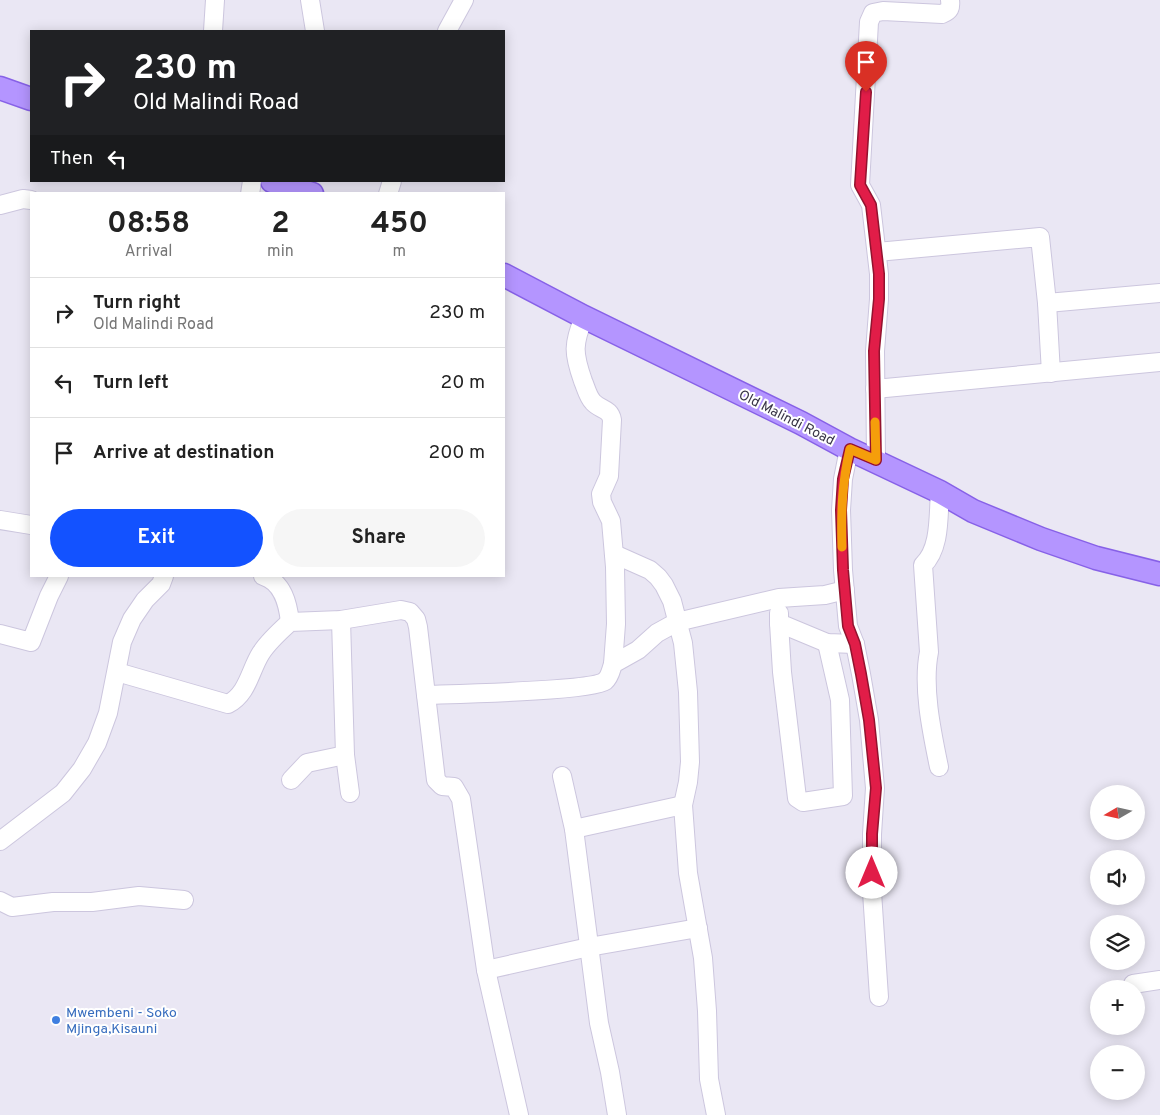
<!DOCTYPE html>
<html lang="en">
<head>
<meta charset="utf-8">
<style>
  :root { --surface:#fff; --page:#f6f6f6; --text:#222; --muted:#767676; --line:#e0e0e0; --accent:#1352ff }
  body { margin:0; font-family:Overpass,sans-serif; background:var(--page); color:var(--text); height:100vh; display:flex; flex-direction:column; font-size:19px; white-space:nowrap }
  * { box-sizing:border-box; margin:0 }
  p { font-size:16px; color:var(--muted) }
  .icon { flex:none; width:28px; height:28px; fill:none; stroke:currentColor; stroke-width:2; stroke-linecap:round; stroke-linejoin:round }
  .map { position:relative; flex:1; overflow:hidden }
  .drawer { position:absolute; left:30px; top:192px; width:475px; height:385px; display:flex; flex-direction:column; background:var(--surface); border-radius:0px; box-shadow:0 2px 12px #0003 }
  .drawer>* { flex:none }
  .banner { position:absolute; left:30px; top:30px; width:475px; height:152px; border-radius:0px; box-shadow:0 2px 12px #0003; background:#202124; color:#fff; overflow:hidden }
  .needle { width:32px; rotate:261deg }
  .fabs { position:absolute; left:1090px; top:785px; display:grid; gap:10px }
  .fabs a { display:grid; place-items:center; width:55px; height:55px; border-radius:50%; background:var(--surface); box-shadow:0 2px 12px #0003; font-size:25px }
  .pin { position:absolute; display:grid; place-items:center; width:42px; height:42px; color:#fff; margin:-51px -21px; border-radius:50% 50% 50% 0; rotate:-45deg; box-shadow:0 0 5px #0007 }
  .pin .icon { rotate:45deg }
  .me { position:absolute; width:55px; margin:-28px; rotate:0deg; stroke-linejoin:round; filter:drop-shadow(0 0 4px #0008) }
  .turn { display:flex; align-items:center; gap:18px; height:105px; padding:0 20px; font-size:22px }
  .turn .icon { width:65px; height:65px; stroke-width:2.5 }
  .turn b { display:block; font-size:35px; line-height:42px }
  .then { display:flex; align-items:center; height:48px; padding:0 20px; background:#0003; gap:10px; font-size:19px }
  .eta { display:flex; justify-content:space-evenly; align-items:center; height:85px; text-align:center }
  .eta b { font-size:30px; font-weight:700; line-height:35px }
  .action { display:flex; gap:10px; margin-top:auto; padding:10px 20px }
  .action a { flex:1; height:58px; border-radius:30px; background:var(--accent); color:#fff; font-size:20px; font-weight:700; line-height:58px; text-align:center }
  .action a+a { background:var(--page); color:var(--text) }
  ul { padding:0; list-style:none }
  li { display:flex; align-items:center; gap:15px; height:70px; padding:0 20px; border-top:1px solid var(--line) }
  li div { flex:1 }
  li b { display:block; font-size:19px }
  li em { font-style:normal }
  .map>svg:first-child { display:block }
</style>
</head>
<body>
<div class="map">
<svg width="1160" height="1115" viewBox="0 0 1160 1115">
  <rect width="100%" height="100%" fill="#eae7f4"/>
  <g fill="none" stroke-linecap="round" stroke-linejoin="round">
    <g stroke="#ccc6de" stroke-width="20">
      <g id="minor">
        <polyline points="310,0 315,31"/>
        <polyline points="213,31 215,0"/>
        <polyline points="447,31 464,0"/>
        <polyline points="250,194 252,181"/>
        <polyline points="388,194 392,181"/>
        <polyline points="0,205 23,199 31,200"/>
        <polyline points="877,252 1040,237 1047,303 1051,373"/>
        <polyline points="1047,303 1160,293"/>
        <path d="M584,317c-11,27 -11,36 -1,64 3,7 5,16 10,21 7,8 17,6 19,18l-3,56 -8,18 1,8 9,19 4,46 1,57 -3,40"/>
        <polyline points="875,389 1160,362"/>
        <polyline points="849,449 843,479 841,510 843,570 848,626 855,644 861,674 869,720 875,788 872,834 872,892 879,997"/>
        <path d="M876,460l-1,-109 4,-52v-25l-8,-69 -11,-20 9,-163 4,-9 10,-2 59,3c8,-3 9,-6 8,-14"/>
        <polyline points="0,520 31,525"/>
        <polyline points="614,554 650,570 658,577 664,585 672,601 683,643 688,692 690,762 688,782 683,805 688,873 703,958 707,1011 709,1079 716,1115"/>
        <path d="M263,576c20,6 25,28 27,46"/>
        <polyline points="779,613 779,623 827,643 855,644"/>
        <polyline points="341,620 345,755 350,793"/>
        <polyline points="779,623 782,672 797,798 803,802 843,796 840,700 827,643"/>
        <polyline points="0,634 31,642 49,596 59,576"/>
        <path d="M117,672l111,32c20,-10 22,-34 33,-51 7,-11 19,-22 29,-31l51,-2 60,-10 9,2 6,7 2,8 18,153 6,6 12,1 7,12 25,171 33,145"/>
        <path d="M426,695c26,-1 166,-4 179,-14 5,-4 6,-11 8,-17l25,-14 19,-17 20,-11 102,-24 46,-3 20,-5"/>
        <path d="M939,767c-7,-34 -17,-80 -10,-115l-6,-87c18,-17 15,-50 17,-73"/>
        <polyline points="562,776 574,829 599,1023 610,1072 617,1115"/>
        <polyline points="291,780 307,763 345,755"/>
        <polyline points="574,829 683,805"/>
        <polyline points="0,841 63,793 82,769 97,743 108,713 122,642 132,619 145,600 161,584 164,576"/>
        <polyline points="0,901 12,907 53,902 92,902 139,896 184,900"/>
        <polyline points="486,970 589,947 698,928"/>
        <polyline points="1133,984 1160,980"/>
      </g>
    </g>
    <g stroke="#8761e7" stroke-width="25">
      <g id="major">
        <polyline points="0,88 31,99"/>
        <polyline points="272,181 312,194"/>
        <polyline points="504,275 584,317 801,423 849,449 940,492 973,511 1041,539 1096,558 1160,574"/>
      </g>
    </g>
    <use href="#minor" stroke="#fff" stroke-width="18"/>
    <use href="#major" stroke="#b495ff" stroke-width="22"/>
  </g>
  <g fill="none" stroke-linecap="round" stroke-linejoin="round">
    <g stroke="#92132f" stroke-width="12">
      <polyline id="route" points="866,92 860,185 871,205 879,274 879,299 874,351 876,460 850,449 843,479 841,510 843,570 848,626 855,644 861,674 869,720 876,788 872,834 872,873"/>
    </g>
    <use href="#route" stroke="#e11d48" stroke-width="9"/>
    <path stroke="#f59e0b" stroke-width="9" d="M842,547c-1,-35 0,-64 8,-98l26,11 -1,-38"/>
  </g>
  <circle fill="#3f7fe0" stroke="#fff" stroke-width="2" cx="56" cy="1020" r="5"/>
  <g text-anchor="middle" stroke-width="4" stroke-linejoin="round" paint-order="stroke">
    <g font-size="14" fill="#393547" stroke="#fff">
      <text transform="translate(787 417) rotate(27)" y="5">Old Malindi Road</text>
    </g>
    <g font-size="14" fill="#366cbe" stroke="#fff" text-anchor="start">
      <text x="66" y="1017">Mwembeni - Soko<tspan x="66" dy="16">Mjinga,Kisauni</tspan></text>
    </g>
  </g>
</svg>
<div class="fabs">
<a><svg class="needle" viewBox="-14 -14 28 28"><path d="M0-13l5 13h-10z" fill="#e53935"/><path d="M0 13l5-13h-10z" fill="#767676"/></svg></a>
<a><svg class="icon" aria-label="sound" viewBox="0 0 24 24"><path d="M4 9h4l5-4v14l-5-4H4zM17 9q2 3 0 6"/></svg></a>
<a><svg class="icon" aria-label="layers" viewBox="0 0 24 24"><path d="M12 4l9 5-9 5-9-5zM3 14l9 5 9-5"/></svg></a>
<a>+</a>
<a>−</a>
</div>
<div class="pin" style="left:866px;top:92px;background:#d93025"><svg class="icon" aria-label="arrive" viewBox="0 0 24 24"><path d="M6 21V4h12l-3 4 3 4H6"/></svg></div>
<svg class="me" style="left:872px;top:873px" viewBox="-20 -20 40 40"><circle r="19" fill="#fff"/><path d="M0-13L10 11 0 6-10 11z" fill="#e11d48"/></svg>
<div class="banner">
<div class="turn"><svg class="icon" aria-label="right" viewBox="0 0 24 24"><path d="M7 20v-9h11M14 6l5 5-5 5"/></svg><div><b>230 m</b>Old Malindi Road</div></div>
<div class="then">Then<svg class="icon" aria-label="left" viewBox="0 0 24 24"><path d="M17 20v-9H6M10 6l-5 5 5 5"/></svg></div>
</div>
<section class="drawer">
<div class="eta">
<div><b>08:58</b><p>Arrival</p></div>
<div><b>2</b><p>min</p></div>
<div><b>450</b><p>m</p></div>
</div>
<ul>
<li><svg class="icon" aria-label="right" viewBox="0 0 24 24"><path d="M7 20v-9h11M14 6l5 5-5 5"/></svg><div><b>Turn right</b><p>Old Malindi Road</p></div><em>230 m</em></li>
<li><svg class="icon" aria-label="left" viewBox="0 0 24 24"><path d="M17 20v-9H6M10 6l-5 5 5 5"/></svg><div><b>Turn left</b></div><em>20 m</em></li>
<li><svg class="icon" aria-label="arrive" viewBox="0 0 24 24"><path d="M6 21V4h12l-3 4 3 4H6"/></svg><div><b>Arrive at destination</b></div><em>200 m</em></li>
</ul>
<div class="action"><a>Exit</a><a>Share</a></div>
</section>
</div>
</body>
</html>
